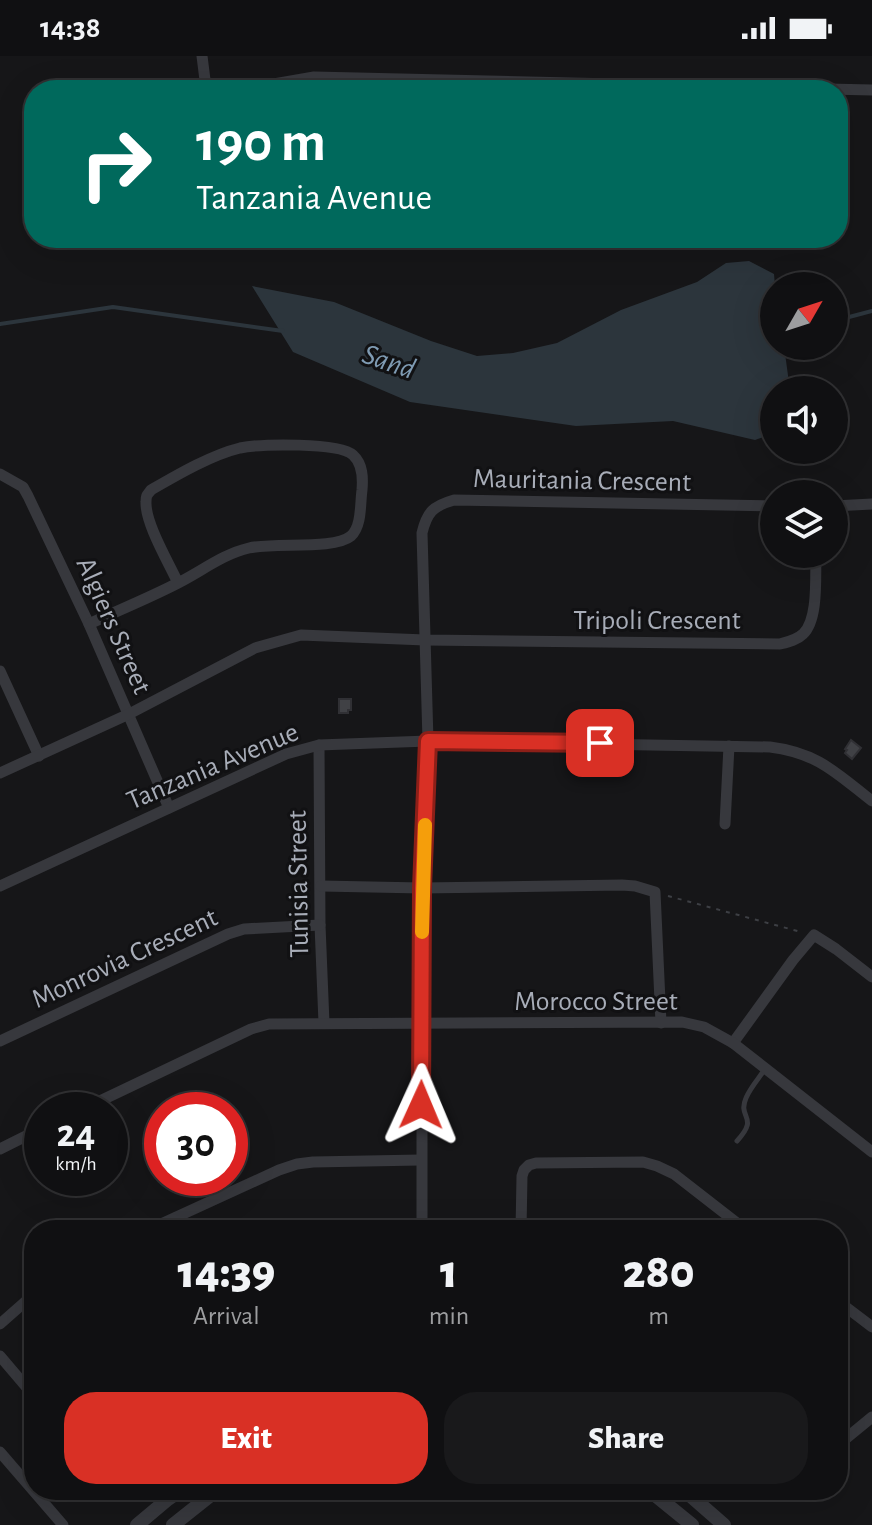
<!DOCTYPE html>
<html lang="en">
<head>
<meta charset="utf-8">
<style>
  :root { --surface:#101012; --page:#19191b; --text:#f1f3f6; --muted:#9c9d9f; --line:#303032; --accent:#d93025 }
  body { margin:0; font-family:"Alegreya Sans",sans-serif; background:var(--page); color:var(--text); height:100vh; display:flex; flex-direction:column; font-size:30px; white-space:nowrap }
  * { box-sizing:border-box; margin:0 }
  p { font-size:26px; color:var(--muted) }
  .icon { flex:none; width:44px; height:44px; fill:none; stroke:currentColor; stroke-width:2; stroke-linecap:round; stroke-linejoin:round }
  .map { position:relative; flex:1; overflow:hidden }
  .panel { position:absolute; left:24px; top:1164px; width:824px; height:280px; display:flex; flex-direction:column; background:var(--surface); border-radius:32px; box-shadow:0 8px 32px #0002,0 0 0 2px var(--line) }
  .panel>* { flex:none }
  .hud { position:absolute; left:24px; top:24px; width:824px; height:168px; border-radius:32px; box-shadow:0 8px 32px #0002,0 0 0 2px var(--line); background:#00695c; color:#fff; overflow:hidden }
  .needle { width:52px; rotate:51deg }
  .fabs { position:absolute; left:760px; top:216px; display:grid; gap:16px }
  .fabs a { display:grid; place-items:center; width:88px; height:88px; border-radius:50%; background:var(--surface); box-shadow:0 8px 32px #0002,0 0 0 2px var(--line); font-size:40px }
  .speed { position:absolute; left:24px; top:1036px; display:flex; gap:16px; font-size:40px; font-weight:700; text-align:center }
  .speed>* { display:grid; place-content:center; width:104px; height:104px; border-radius:50%; background:var(--surface); box-shadow:0 8px 32px #0002,0 0 0 2px var(--line); line-height:1 }
  .speed small { font-size:20px; font-weight:400 }
  .speed .limit { border:12px solid #d22; background:#fff; color:#111 }
  .pin { position:absolute; display:grid; place-items:center; width:68px; height:68px; color:#fff; margin:-34px; border-radius:16px; box-shadow:0 4px 12px #0006 }
  .me { position:absolute; width:88px; margin:-44px; rotate:1deg; stroke-linejoin:round; filter:drop-shadow(0 0 6px #0008) }
  .turn { display:flex; align-items:center; gap:28px; height:168px; padding:0 40px; font-size:36px }
  .turn .icon { width:104px; height:104px; stroke-width:2.5 }
  .turn b { display:block; font-size:56px; line-height:68px }
  .eta { display:flex; justify-content:space-evenly; align-items:center; height:136px; text-align:center }
  .eta b { font-size:48px; font-weight:800; line-height:56px }
  .primary-button { display:flex; gap:16px; margin-top:auto; padding:16px 40px }
  .primary-button a { flex:1; height:92px; border-radius:32px; background:var(--accent); color:#fff; font-size:32px; font-weight:800; line-height:92px; text-align:center }
  .primary-button a+a { background:var(--page); color:var(--text) }
  .status { display:flex; justify-content:space-between; align-items:center; height:56px; padding:0 40px; background:var(--surface); direction:ltr }
  .status svg { height:22px; fill:currentColor }
  .map>svg:first-child { display:block }
</style>
</head>
<body>
<div class="status"><b>14:38</b><svg viewBox="0 0 49 12"><path d="M0 12V9h3v3zM5 12V6h3v6zM10 12V3h3v9zM15 12V0h3v12zM26 1h20v11H26zM47 4h2v5h-2z"/></svg></div>
<div class="map">
<svg width="872" height="1469" viewBox="0 0 872 1469">
  <rect width="100%" height="100%" fill="#161618"/>
  <polygon fill="#2c353c" points="749,205 774,218 775,230 774,290 784,290 790,334 774,334 774,377 755,384 673,365 576,370 410,346 293,296 252,230 334,246 431,285 477,300 513,297 557,287 621,254 697,226 726,207"/>
  <g fill="none" stroke-linecap="round" stroke-linejoin="round">
    <g stroke="#2c353c" stroke-width="4">
      <polyline points="834,265 872,255"/>
      <polyline points="0,268 113,251 283,275"/>
    </g>
  </g>
  <g fill="#404145" stroke="#303034" stroke-width="2">
    <polygon points="339,643 351,643 351,654 348,654 348,657 339,657"/>
    <polygon points="851,684 861,692 852,703 845,697 847,694 845,693"/>
  </g>
  <g fill="none" stroke-linecap="round" stroke-linejoin="round">
    <polyline stroke="#3d3f44" stroke-width="2" stroke-dasharray="4 6" stroke-linecap="butt" points="668,840 801,876"/>
    <path stroke="#37383d" stroke-width="5" d="M737,1085c23,-25 0,-22 9,-43 4,-10 13,-20 19,-29"/>
    <g stroke="#37383d" stroke-width="11">
      <polyline points="202,0 205,24 214,34"/>
      <polyline points="238,34 314,21 872,34"/>
      <polyline points="0,418 23,431 28,440 89,568 169,752"/>
      <polyline points="834,450 872,448"/>
      <path d="M89,568c30,-14 60,-26 89,-41 24,-12 45,-29 71,-35 26,-6 85,2 102,-12 11,-10 9,-32 11,-46 1,-12 1,-26 -9,-35 -14,-13 -93,-11 -113,-7 -29,7 -63,27 -89,42 -4,5 -5,5 -5,12 -1,21 23,61 32,81"/>
      <polyline points="0,615 39,700"/>
      <polyline points="319,689 320,869 324,967"/>
      <path d="M0,717l129,-59 126,-66 46,-13 124,5 355,4c8,-2 17,-4 23,-10 16,-15 12,-59 13,-80"/>
      <polyline points="725,768 729,690"/>
      <path d="M0,830l286,-132 33,-9 109,-4 342,6c48,6 66,26 102,54"/>
      <polyline points="321,830 422,832 622,829 635,830 655,836 661,967"/>
      <polyline points="0,985 228,878 244,873 320,869"/>
      <polyline points="733,987 793,904 814,879 836,893 872,921"/>
      <polyline points="81,1054 251,973 269,968 682,966 704,971 733,987 872,1096"/>
      <polyline points="0,1093 42,1072"/>
      <polyline points="148,1174 279,1114 297,1108 313,1106 420,1104"/>
      <path d="M422,1174v-342l6,-147 -6,-208c5,-21 11,-27 32,-33l320,6"/>
      <polyline points="521,1174 522,1120 524,1114 529,1109 536,1107 643,1106 657,1110 674,1118 746,1174"/>
      <polyline points="838,1245 872,1271"/>
      <polyline points="0,1268 34,1238"/>
      <polyline points="0,1300 34,1340"/>
      <polyline points="838,1389 872,1361"/>
      <polyline points="0,1396 63,1469"/>
    </g>
    <g stroke="#37383d" stroke-width="14">
      <polyline points="649,1434 692,1469"/>
      <polyline points="684,1434 724,1469"/>
      <polyline points="137,1469 168,1443 181,1434"/>
      <polyline points="173,1469 217,1434"/>
    </g>
  </g>
  <g fill="none" stroke-linecap="round" stroke-linejoin="round">
    <g stroke="#8d1f18" stroke-width="20">
      <polyline id="route" points="421,1049 422,832 428,685 600,687"/>
    </g>
    <use href="#route" stroke="#d93025" stroke-width="14"/>
    <polyline stroke="#f59e0b" stroke-width="14" points="422,876 425,769"/>
  </g>
  <g text-anchor="middle" stroke-width="6" stroke-linejoin="round" paint-order="stroke">
    <g font-size="28" fill="#a8adb8" stroke="#111113">
      <text transform="translate(582 423) rotate(1)" y="10">Mauritania Crescent</text>
      <text x="657" y="573">Tripoli Crescent</text>
      <text transform="translate(115 569) rotate(66)" y="10">Algiers Street</text>
      <text transform="translate(212 709) rotate(-23)" y="10">Tanzania Avenue</text>
      <text transform="translate(297 828) rotate(-91)" y="10">Tunisia Street</text>
      <text transform="translate(124 901) rotate(-25)" y="10">Monrovia Crescent</text>
      <text x="596" y="954">Morocco Street</text>
    </g>
    <g font-size="30" font-style="italic" fill="#7f9bb3" stroke="#111113">
      <text transform="translate(389 305) rotate(19)" y="10">Sand</text>
    </g>
  </g>
</svg>
<div class="fabs">
<a><svg class="needle" viewBox="-14 -14 28 28"><path d="M0-13l5 13h-10z" fill="#e53935"/><path d="M0 13l5-13h-10z" fill="#9c9d9f"/></svg></a>
<a><svg class="icon" aria-label="sound" viewBox="0 0 24 24"><path d="M4 9h4l5-4v14l-5-4H4zM17 9q2 3 0 6"/></svg></a>
<a><svg class="icon" aria-label="layers" viewBox="0 0 24 24"><path d="M12 4l9 5-9 5-9-5zM3 14l9 5 9-5"/></svg></a>
</div>
<div class="speed"><div>24<small>km/h</small></div><div class="limit">30</div></div>
<div class="pin" style="left:600px;top:687px;background:#d93025"><svg class="icon" aria-label="arrive" viewBox="0 0 24 24"><path d="M6 21V4h12l-3 4 3 4H6"/></svg></div>
<svg class="me" style="left:421px;top:1049px" viewBox="-20 -20 40 40"><path d="M0-17L14 15 0 8-14 15z" fill="#d93025" stroke="#fff" stroke-width="4"/></svg>
<div class="hud">
<div class="turn"><svg class="icon" aria-label="right" viewBox="0 0 24 24"><path d="M7 20v-9h11M14 6l5 5-5 5"/></svg><div><b>190 m</b>Tanzania Avenue</div></div>
</div>
<section class="panel">
<div class="eta">
<div><b>14:39</b><p>Arrival</p></div>
<div><b>1</b><p>min</p></div>
<div><b>280</b><p>m</p></div>
</div>
<div class="primary-button"><a>Exit</a><a>Share</a></div>
</section>
</div>
</body>
</html>
